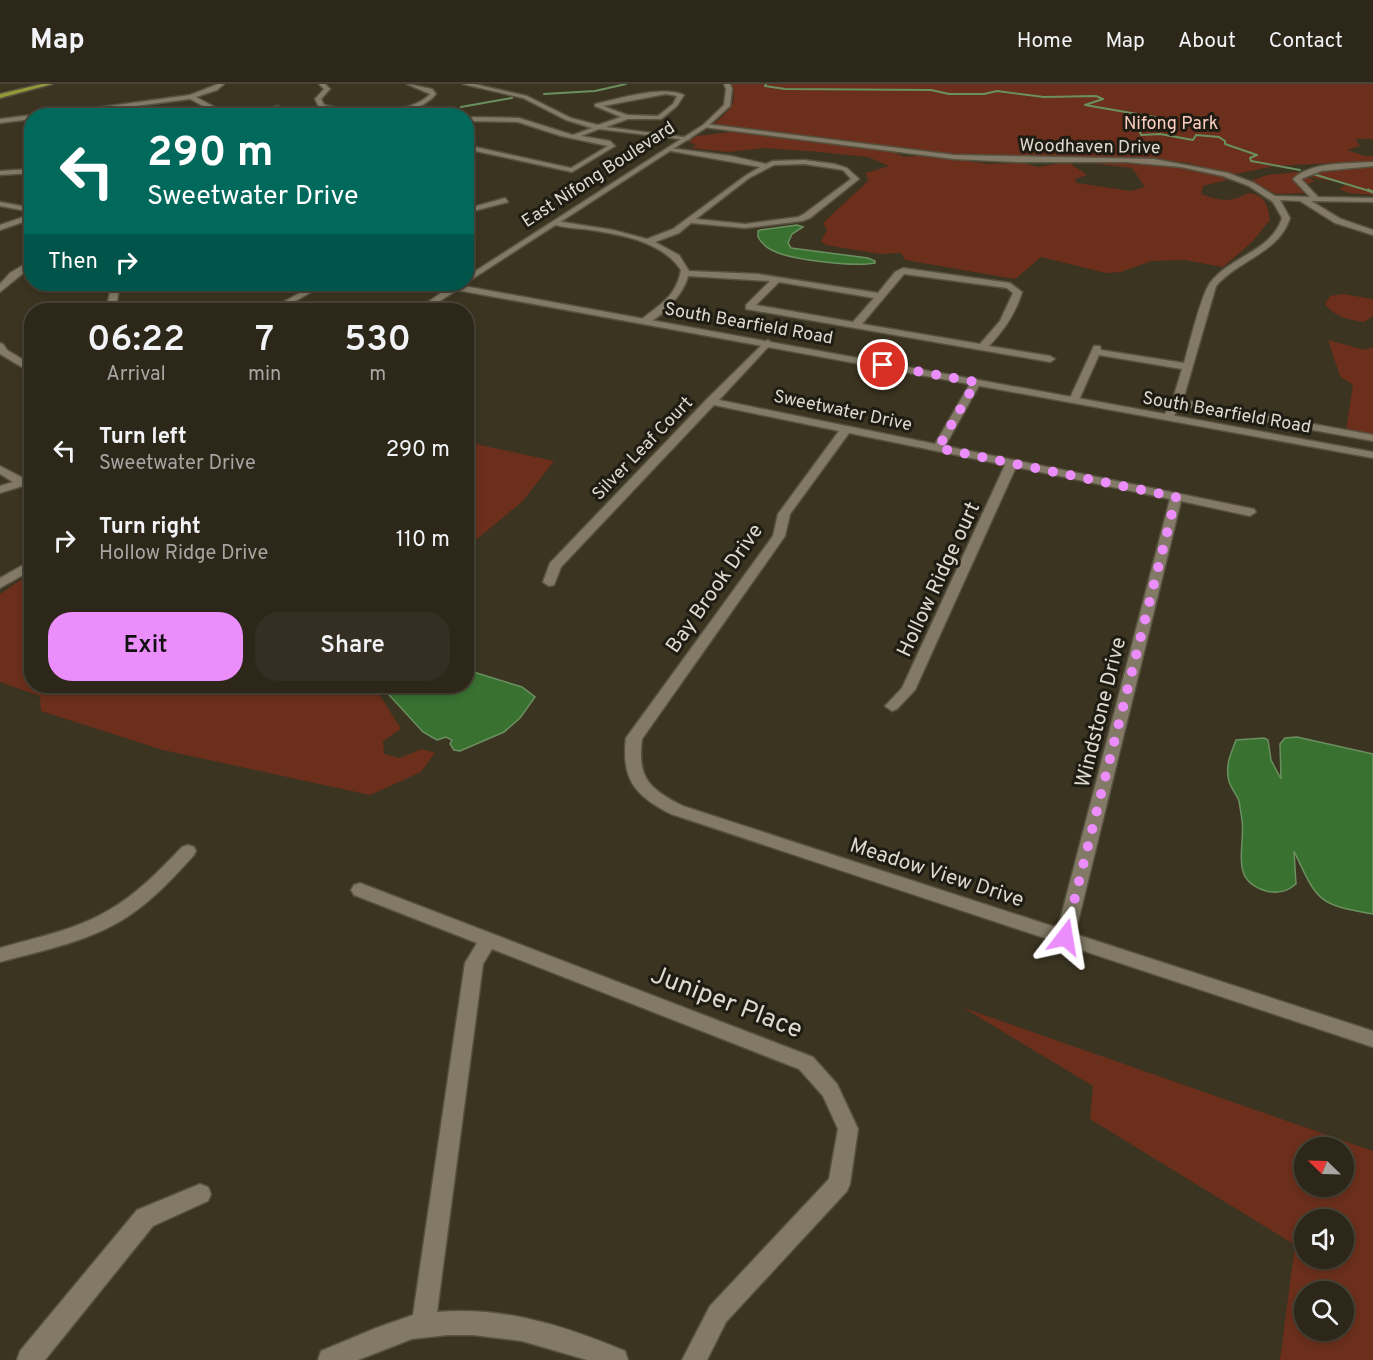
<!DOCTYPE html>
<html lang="en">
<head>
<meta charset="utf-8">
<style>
  :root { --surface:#2c2719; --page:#342f22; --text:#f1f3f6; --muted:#a6a5a2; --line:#484438; --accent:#eb8dfb }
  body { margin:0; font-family:Overpass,sans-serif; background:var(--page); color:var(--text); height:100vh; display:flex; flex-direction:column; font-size:22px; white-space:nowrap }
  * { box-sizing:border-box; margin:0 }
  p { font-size:20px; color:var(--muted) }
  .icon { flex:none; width:33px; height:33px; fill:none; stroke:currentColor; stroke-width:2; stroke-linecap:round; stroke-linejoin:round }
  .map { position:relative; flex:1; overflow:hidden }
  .sheet { position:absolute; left:24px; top:219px; width:450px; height:390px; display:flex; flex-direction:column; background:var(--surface); border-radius:24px; box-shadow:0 3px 9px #0003,0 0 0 2px var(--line) }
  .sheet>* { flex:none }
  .guide { position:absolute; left:24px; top:24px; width:450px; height:183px; border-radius:24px; box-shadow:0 3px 9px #0003,0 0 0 2px var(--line); background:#00695c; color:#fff; overflow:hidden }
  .needle { width:39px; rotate:293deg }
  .tools { position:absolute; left:1294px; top:1053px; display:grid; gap:12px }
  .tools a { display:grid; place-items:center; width:60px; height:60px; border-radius:50%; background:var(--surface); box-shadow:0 3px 9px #0003,0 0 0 2px var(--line); font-size:30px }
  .pin { position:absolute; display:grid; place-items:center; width:51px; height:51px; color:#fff; margin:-26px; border:3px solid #fff; border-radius:50%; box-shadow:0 2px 6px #0007 }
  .me { position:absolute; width:66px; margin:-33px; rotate:14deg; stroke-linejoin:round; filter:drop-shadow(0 0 4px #0008) }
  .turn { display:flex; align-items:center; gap:21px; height:126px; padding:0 24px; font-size:27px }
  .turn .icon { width:78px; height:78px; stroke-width:2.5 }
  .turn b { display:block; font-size:42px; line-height:51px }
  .then { display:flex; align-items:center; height:57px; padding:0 24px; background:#0003; gap:12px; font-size:22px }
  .eta { display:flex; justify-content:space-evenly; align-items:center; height:102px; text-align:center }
  .eta b { font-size:36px; font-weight:600; line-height:42px }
  .cta { display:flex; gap:12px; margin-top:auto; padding:12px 24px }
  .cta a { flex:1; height:69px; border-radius:24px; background:var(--accent); color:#111; font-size:24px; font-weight:600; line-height:69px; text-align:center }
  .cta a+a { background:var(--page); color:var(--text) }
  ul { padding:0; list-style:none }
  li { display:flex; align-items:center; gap:18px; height:90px; padding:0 24px }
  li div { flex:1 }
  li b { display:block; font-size:22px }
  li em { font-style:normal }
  header { display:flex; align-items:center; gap:36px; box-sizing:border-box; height:84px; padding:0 30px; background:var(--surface); border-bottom:2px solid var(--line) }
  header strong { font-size:28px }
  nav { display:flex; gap:33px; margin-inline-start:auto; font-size:21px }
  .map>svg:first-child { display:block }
</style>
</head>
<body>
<header>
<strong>Map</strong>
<nav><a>Home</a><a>Map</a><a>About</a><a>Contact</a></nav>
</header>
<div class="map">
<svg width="1373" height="1276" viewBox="0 0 1373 1276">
  <rect width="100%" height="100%" fill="#3b3421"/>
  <g fill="#6b2f1c" fill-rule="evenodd">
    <path d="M731,0h642v55h-18l5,7 -13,4 18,6h8v5l-99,5 -43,9 -43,-12 -57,-6h-158l-260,-32c14,-14 27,-20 18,-41z"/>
    <path d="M731,48l163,20 10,5 20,-2 64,9 34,-1 16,4 30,-5 19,13 -12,4 2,4 54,8 14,-4 -13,-19 -42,-5c45,-8 96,3 140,16l-27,7 -2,8c19,7 30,9 47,-1 17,2 20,11 22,27l-18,22 -29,25 -39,-7 -33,1 -30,11 -15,1 -65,-16 -26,22 -110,-19 -4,-7 -21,1 -54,-9 -5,-4 6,-11 -4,-7 45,-42 -2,-8 23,-7 -21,-9 -48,-5 -56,-4 -36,4 -37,-4 5,-3 -8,-4 9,-5z"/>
    <polygon points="1373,82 1373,111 1349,109 1339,105 1348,100 1314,94 1305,89 1326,84"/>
    <polygon points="1298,88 1315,97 1303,102 1309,109 1276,110 1251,97 1267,91"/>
    <path d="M1343,210l30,5v17l-9,6c-15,-2 -29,-5 -39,-18l5,-8z"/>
    <polygon points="1328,256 1365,266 1373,263 1373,350 1346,346 1353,301 1340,292"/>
    <polygon points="467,358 554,377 523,417 467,463"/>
    <polygon points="31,489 32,602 374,602 401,645 383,657 384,670 400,674 422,665 435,669 421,688 370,711 163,666 41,627 40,612 0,598 0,510"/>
    <path d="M964,924l409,143v209h-93l15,-115 -205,-126 3,-33zM1305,1064h39v38h-39zM1305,1136h39v38h-39zM1305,1208h39v38h-39z"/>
  </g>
  <g fill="#397131" stroke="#6b9060" stroke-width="1.5">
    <path d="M797,141l6,2 -11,7 -4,9 3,5 77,10 7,3v2c-21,4 -81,-3 -99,-11 -8,-3 -14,-8 -18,-15v-6l2,-1z"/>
    <polygon points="467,586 522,603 535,613 520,634 504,648 460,667 454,666 450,660 452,656 446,653 437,656 423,648 381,602 466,602"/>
    <path d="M1297,653l76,17v160c-56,-9 -56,-14 -79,-63l2,33c-9,8 -18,10 -30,7 -38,-11 -20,-44 -24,-71 -1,-6 -2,-13 -3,-19 -3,-8 -11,-16 -11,-25 -2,-13 4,-25 8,-36l28,-2 4,2 3,20 10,19 -1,-35 5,-6z"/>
  </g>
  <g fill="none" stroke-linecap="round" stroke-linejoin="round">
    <g stroke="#6b9060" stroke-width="2">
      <polyline points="766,0 765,2 785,5 931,6 949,10 984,10 997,7 1044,13 1096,12 1103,15 1085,21 1166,35 1134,41 1138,43 1141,51 1160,50 1193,56 1196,51 1219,53 1225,57 1225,60 1257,71 1250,74 1251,77 1300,86"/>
      <polyline points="544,10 595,7 626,0"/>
      <polyline points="461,23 512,14"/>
      <polyline points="1313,90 1373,108"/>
    </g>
    <polyline stroke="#6b9060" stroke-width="3" points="1368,106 1373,108"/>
    <g stroke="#575140" stroke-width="3">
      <g id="minor">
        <polygon points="218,0 224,0 217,6 196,13 231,32 222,32 190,15 59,32 37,32 190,11"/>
        <path d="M319,0h6l5,5 -9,10 3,6c27,7 85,12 106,-11l-23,-10 25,5 4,5c-23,28 -85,22 -117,13l-4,-8 9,-10z"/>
        <path d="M463,0h11l53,12 44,22 27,7 23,-8 -26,-11v-2c23,-5 68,-19 89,-9l-7,11 -16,13h-33l-22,8 85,11 -3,2 -89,-11 -18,7 29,5 5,5 -43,26 -106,-23v-4l105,23 37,-22 -47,-10 -43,-14 -52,-1v-4l53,1 54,17 19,-7 -26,-8 -43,-22zM666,10l11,2 -4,8 -15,12 -31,-1 -24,-9z"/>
        <polygon points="278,22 280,25 252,32 238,32"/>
        <polygon points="32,31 32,35 0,39 0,35"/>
        <path d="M705,40l249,31 200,4 74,14 26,10 21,13 35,1 -17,-18c19,-18 55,-15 80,-17v4l-52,5 -20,8 17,18 55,1v4l-62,-1 30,18 32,11v5l-38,-12 -35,-22 -20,-1 10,18c-11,35 -52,42 -74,68l-33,114 190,35v6l-193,-35 -8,13h-8l-1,-2 9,-15 10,-33 -83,-14 -20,45 -5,3 -5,-3 25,-54h6l1,4 83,13c5,-17 17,-68 26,-80 20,-27 61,-31 72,-65l-9,-16 -24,-16 -26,-10 -42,-9 -54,-5h-110l-63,-3 -251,-32z"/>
        <path d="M669,64l62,8 35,8 7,-3 31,-1 30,4 13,4 12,11 -49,39 -8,3 -57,7 -54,-5 -12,10 -24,9 24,13 10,16 69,3 120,19 17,-21 8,-4 107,15 12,9c-6,21 -18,38 -33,54l61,10 5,3 -5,3 -304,-53v-4l24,-24 -82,-5c-3,16 -30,48 -46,47v-4c20,-16 34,-23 39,-49 -20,-30 -64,-36 -97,-41 -10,-1 -24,-1 -32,-6l4,-2 57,9 34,9 26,-10 72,-53 15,-9 -89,-16zM804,80l39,6 8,9 -47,35 -6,3 -53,7 -49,-5 53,-41 25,-13zM904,190l103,14 6,5 -13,28 -20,23 -118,-20zM779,198l95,16 -21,24 -97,-17z"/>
        <polygon points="32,85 32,89 0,91 0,87"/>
        <polygon points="505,114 508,118 466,129 466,125"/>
        <polygon points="32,130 32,135 0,146 0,141"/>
        <polygon points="32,176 32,182 0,208 0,200 10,189"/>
        <polygon points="112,200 120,200 117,217 121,226 113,226 108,217"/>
        <polygon points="316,200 325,200 280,226 269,226"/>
        <path d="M767,256l3,1v4l-51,55 216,44 36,-62 5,-3 5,3 -36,64 309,63 2,3 -6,4 -69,-15 -106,433 298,97v16l-702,-233c-36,-18 -50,-35 -45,-76l147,-202 5,-22 61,-83 -125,-26 -153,162 -7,18 -5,1 -6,-4 7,-19 157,-164zM849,349l156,32 -103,223 -17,18 7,5 5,-2 18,-19 101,-223 154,32 -112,429 -375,-122c-34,-17 -46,-28 -41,-67l143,-203 5,-22z"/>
        <polygon points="0,259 3,260 7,266 32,281 32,289 0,270"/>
        <polygon points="0,382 23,394 32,392 32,399 0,409 0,402 13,398 0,390"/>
        <path d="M188,761l6,2 2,4 -2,4c-20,22 -40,44 -64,60 -38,26 -86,35 -130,47v-14c37,-11 76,-18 109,-38 28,-16 51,-40 73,-63z"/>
        <path d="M360,799l453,174 24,27 21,45 -8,55 -3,7 -121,131 -19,38h-25l28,-54 119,-127 9,-50 -15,-33 -24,-27 -307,-120 -9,15 -46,348c66,-6 128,14 188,39l3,9h-41l-65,-19 -49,-6h-25l-36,4 -54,21h-40l3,-9 55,-23 37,-13 52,-352 12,-20 -123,-48 -3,-5 3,-5z"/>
        <polygon points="200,1100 208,1103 211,1110 208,1117 153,1142 45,1276 17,1276 20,1267 137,1126"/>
      </g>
    </g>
    <g stroke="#575140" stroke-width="3">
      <g id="tertiary">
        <polygon points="724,0 730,0 732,5 730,22 707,43 466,199 466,193 703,41 724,21 726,5"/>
        <polygon points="0,118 32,124 32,128 0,122"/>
        <polygon points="434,200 465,200 464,202 1373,368 1373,374 457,206 426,226 417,226 448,204"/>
        <polygon points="32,476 32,486 0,504 0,494"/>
      </g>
    </g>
    <g stroke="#575140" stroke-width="3">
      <polygon id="primary" points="42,0 52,0 0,14 0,10"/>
    </g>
    <use href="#minor" fill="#827a66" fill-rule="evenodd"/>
    <use href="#tertiary" fill="#827a66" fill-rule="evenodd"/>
    <use href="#primary" fill="#939937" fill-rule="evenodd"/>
  </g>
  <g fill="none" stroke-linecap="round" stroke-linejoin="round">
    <polyline stroke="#eb8dfb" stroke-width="10" stroke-dasharray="0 18" points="883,281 976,298 938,364 1176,413 1065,853"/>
  </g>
  <g text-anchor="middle" stroke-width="6" stroke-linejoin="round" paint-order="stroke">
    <g font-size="18" fill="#fccdbe" stroke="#1f1c14">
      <text x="1171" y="45">Nifong Park</text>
    </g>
    <g font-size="18" fill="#dfdacf" stroke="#1f1c14">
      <text transform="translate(1090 62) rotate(1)" y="6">Woodhaven Drive</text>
      <text transform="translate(598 90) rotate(-33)" y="6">East Nifong Boulevard</text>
      <text transform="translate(749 239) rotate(10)" y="6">South Bearfield Road</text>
      <text transform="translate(843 326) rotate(12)" y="6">Sweetwater Drive</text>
      <text transform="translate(1227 328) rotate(10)" y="6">South Bearfield Road</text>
      <text transform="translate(642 364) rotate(-46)" y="6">Silver Leaf Court</text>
    </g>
    <g font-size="21" fill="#dfdacf" stroke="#1f1c14">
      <text transform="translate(938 495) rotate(-65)" y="7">Hollow Ridge ourt</text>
      <text transform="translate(714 504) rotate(-55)" y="7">Bay Brook Drive</text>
      <text transform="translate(1100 628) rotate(-76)" y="7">Windstone Drive</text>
      <text transform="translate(937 788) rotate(18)" y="7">Meadow View Drive</text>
    </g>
    <g font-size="26" fill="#dfdacf" stroke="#1f1c14">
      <text transform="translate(727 917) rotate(21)" y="9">Juniper Place</text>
    </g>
  </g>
</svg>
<div class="tools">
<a><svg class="needle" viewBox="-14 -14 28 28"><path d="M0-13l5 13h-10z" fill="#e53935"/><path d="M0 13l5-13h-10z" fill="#a6a5a2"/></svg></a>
<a><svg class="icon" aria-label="sound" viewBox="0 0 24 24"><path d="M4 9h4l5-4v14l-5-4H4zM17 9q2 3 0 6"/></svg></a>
<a><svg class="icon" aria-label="search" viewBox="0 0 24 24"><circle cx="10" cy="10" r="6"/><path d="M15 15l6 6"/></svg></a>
</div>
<div class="pin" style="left:883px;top:281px;background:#d93025"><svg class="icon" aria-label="arrive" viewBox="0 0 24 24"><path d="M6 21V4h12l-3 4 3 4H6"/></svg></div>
<svg class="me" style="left:1065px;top:853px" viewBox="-20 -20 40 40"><path d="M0-17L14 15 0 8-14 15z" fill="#eb8dfb" stroke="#fff" stroke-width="4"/></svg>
<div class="guide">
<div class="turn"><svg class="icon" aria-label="left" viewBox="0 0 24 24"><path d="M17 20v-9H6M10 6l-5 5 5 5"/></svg><div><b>290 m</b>Sweetwater Drive</div></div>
<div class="then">Then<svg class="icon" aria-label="right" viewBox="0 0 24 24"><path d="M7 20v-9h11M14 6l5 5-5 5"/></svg></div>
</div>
<section class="sheet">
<div class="eta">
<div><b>06:22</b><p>Arrival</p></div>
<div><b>7</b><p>min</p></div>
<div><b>530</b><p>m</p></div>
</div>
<ul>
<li><svg class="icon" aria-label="left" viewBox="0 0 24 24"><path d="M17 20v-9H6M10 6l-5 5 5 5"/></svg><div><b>Turn left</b><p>Sweetwater Drive</p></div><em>290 m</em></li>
<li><svg class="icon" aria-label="right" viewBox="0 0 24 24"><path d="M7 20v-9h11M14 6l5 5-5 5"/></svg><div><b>Turn right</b><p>Hollow Ridge Drive</p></div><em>110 m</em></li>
</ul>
<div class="cta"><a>Exit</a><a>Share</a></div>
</section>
</div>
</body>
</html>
